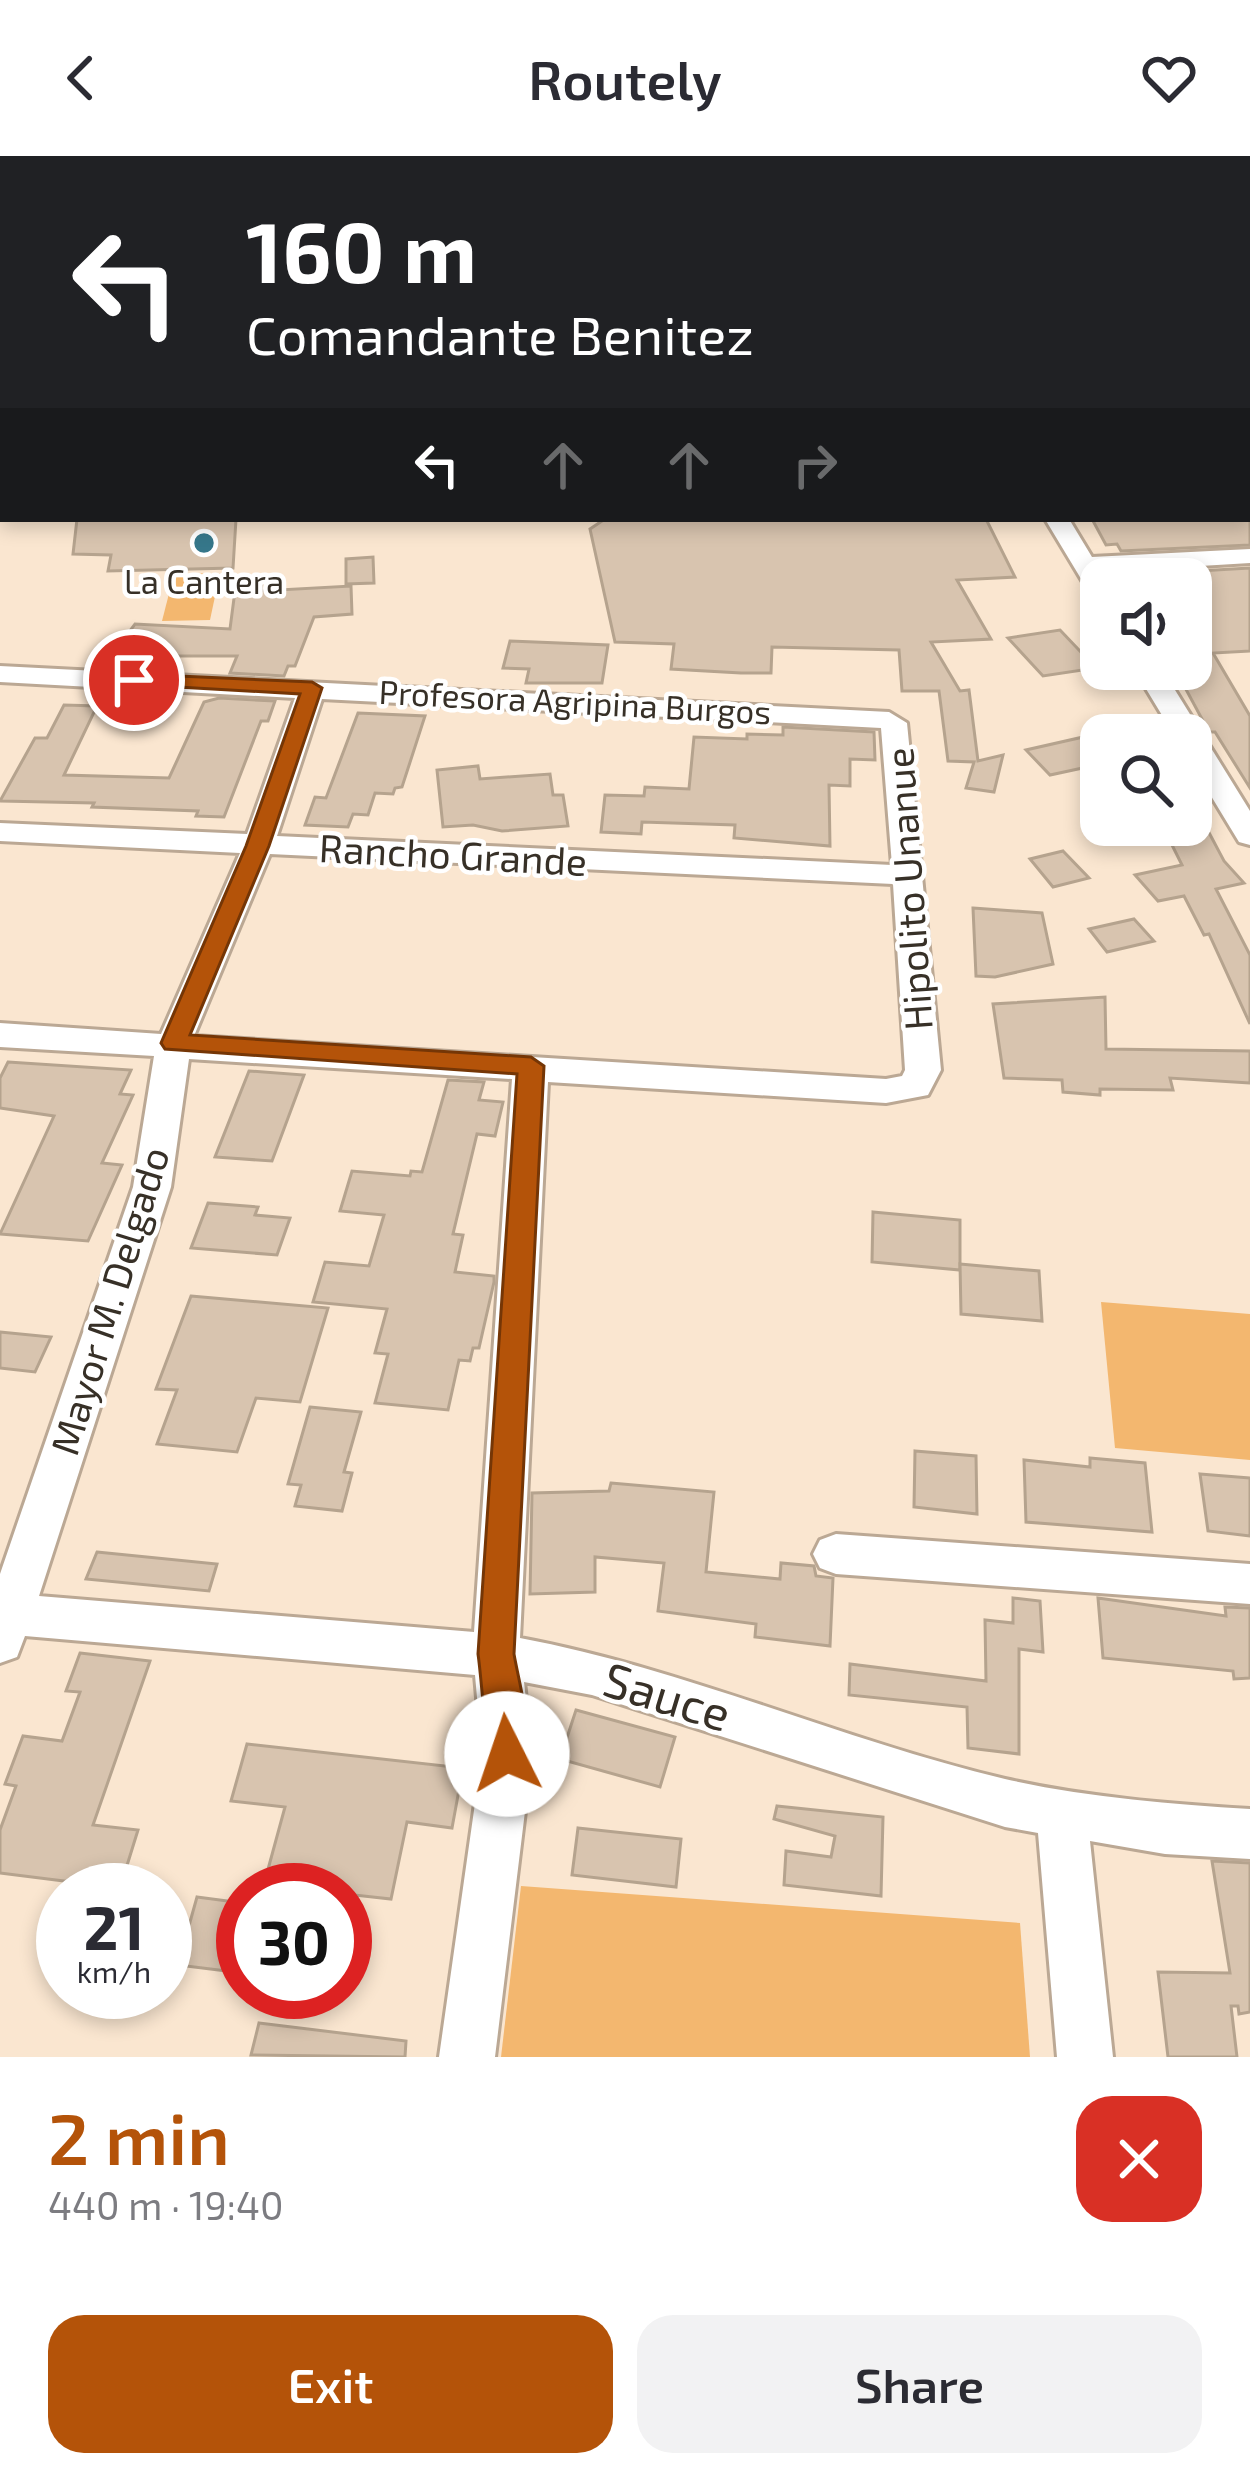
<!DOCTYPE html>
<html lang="en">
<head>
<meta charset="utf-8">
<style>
  :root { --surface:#fff; --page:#f2f2f3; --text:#2b2b33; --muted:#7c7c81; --accent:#b45309 }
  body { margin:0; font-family:"Exo 2",sans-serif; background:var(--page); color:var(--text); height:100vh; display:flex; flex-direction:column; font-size:45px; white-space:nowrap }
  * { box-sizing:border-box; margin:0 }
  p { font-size:39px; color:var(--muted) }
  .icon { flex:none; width:66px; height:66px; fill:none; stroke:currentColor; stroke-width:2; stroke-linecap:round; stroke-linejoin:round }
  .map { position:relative; height:1901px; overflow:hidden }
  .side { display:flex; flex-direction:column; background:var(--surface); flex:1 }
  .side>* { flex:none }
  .top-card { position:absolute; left:0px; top:0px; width:1251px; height:366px; box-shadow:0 6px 18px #0003; background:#202124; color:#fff; overflow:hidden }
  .controls { position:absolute; left:1080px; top:402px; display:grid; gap:24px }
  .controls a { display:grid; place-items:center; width:132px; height:132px; border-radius:24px; background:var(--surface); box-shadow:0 6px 18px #0003; font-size:60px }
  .speed { position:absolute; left:36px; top:1707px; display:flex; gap:24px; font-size:60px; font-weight:700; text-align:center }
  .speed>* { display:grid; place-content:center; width:156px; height:156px; border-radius:50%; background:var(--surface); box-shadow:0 6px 18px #0003; line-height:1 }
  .speed small { font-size:30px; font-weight:400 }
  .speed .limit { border:18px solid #d22; background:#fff; color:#111 }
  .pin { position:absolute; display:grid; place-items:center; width:102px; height:102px; color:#fff; margin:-51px; border:6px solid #fff; border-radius:50%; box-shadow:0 3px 12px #0007 }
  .me { position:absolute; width:132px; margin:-66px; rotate:356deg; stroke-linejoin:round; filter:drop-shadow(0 0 9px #0008) }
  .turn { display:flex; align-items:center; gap:42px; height:252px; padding:0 48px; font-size:54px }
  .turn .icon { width:156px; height:156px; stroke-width:2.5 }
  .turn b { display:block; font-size:84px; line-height:102px }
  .lanes { display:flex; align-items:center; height:114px; padding:0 48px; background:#0003; justify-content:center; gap:60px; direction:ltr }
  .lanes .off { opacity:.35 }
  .round { display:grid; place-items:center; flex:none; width:126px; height:126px; border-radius:36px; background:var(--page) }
  .headline { display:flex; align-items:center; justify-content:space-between; height:204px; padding:0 48px }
  h1 { font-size:72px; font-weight:600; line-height:90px; color:var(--accent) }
  .primary-button { display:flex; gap:24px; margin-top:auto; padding:24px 48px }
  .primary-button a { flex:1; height:138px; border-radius:36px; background:var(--accent); color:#fff; font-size:48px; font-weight:600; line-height:138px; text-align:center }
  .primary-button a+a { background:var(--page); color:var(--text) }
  header { display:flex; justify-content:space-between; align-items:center; height:156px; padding:0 48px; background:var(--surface); font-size:54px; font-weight:600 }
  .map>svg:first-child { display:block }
</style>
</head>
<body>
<header><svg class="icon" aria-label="back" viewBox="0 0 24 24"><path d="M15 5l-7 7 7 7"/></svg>Routely<svg class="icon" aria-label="heart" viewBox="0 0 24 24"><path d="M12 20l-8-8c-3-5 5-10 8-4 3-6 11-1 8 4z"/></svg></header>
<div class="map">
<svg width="1250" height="1901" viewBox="0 0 1250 1901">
  <rect width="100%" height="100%" fill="#fae6d0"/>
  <g fill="#f3b76f">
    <polygon points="210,0 1031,0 1037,3 211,3"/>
    <polygon points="220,417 210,464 162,465 174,418"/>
    <polygon points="1101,1146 1250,1158 1250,1304 1115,1292"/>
    <polygon points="521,1730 1020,1767 1030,1901 501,1901"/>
  </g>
  <g fill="#d8c4af" stroke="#b5a38e" stroke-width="3">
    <polygon points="77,363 236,363 233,412 108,415 111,399 73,398"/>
    <polygon points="605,363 986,363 1015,421 957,424 991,483 931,486 960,535 969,534 978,605 1003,599 994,636 966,632 974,606 948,605 939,535 902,535 899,494 772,491 771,517 741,517 671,513 674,488 615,486 590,373"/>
    <polygon points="1092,363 1250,363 1250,389 1121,395 1117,388 1106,389"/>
    <polygon points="373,401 374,427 346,428 346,403"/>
    <polygon points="1250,412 1250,495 1213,497 1250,560 1250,632 1215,576 1209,576 1175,513 1191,513 1191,423 1181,416"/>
    <polygon points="262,426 261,435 351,430 352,458 314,461 295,510 288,510 284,520 230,517 237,500 156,500 123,497 127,491 118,491 135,468 230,473 236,427"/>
    <polygon points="1060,474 1096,512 1043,520 1008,482"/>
    <polygon points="510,485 608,489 602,527 526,527 529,513 503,512"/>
    <polygon points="219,542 275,545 268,565 261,565 224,661 196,660 198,655 92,651 94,647 0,645 35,582 47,582 64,549 97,550 64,619 169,622 204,546"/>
    <polygon points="358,557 425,560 402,631 395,632 393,638 375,637 368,659 353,658 348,671 305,669 315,641 326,642"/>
    <polygon points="783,571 874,576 875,604 850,603 850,630 829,629 830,690 734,682 735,669 642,666 641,678 601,676 605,639 644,640 645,631 689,633 694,581 747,583 747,578 783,579"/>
    <polygon points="1101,577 1101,608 1050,619 1026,594"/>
    <polygon points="478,610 480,623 550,618 553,639 563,639 568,670 502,675 473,669 443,671 437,614"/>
    <polygon points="1162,669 1205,669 1224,705 1244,727 1216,733 1250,799 1250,868 1209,778 1204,779 1184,740 1158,745 1135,719 1182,709"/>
    <polygon points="1063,695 1089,722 1053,731 1030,703"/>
    <polygon points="973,752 1042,757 1053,808 995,821 976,820"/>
    <polygon points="1134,763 1154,785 1107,796 1089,773"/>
    <polygon points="1105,841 1106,893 1250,895 1250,927 1170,922 1173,934 1100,933 1100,939 1063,936 1062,924 1004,922 993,848"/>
    <polygon points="8,906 131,914 120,938 133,939 102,1007 122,1009 88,1085 0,1078 54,960 0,952 0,922"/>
    <polygon points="249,915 304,919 272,1005 215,1001"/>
    <polygon points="448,924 484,926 479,944 503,946 495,980 477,978 453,1078 463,1079 455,1116 494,1120 494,1126 479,1192 473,1192 470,1205 459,1204 448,1254 375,1247 388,1198 375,1197 387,1153 313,1146 325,1106 369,1110 384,1059 340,1055 352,1015 410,1020 411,1015 422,1016"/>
    <polygon points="208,1047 258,1051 255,1059 290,1062 277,1099 191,1092"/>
    <polygon points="873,1056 960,1064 960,1114 872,1106"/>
    <polygon points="960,1108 1039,1115 1042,1165 961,1158"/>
    <polygon points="191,1140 328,1152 300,1246 256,1242 237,1296 157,1288 177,1234 156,1233"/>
    <polygon points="0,1176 51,1181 35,1216 0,1212"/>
    <polygon points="310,1251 361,1256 344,1316 352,1317 342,1355 295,1350 301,1329 288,1328"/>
    <polygon points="915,1295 976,1300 977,1358 914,1351"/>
    <polygon points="1090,1302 1145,1307 1152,1376 1026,1366 1024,1304 1090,1311"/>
    <polygon points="1200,1318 1250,1322 1250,1380 1208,1375"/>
    <polygon points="611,1327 714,1336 706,1416 780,1423 781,1407 814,1410 816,1420 833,1422 830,1490 755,1481 756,1468 658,1455 664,1407 595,1401 595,1436 530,1438 532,1337 609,1335"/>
    <polygon points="97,1396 217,1408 209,1435 86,1423"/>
    <polygon points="1013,1442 1040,1445 1043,1496 1019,1493 1019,1598 968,1592 967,1551 849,1539 850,1508 986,1525 985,1464 1013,1467"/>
    <polygon points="1098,1442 1226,1460 1225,1451 1250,1452 1250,1522 1234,1523 1233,1515 1103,1502"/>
    <polygon points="80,1497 150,1505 93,1669 138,1674 120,1732 0,1717 0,1674 16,1630 5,1628 23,1580 62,1585 80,1536 66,1535"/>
    <polygon points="576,1554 675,1581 660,1631 560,1603"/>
    <polygon points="247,1588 463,1612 452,1672 407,1666 391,1743 345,1738 345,1734 264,1728 285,1651 231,1645"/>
    <polygon points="777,1650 883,1661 881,1740 784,1729 786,1695 831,1701 835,1680 774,1663"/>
    <polygon points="578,1672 681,1683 676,1731 572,1719"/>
    <polygon points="1212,1705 1250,1707 1250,1856 1239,1858 1238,1850 1231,1850 1237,1901 1168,1901 1158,1816 1230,1817"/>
    <polygon points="197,1741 243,1747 243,1817 178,1809"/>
    <polygon points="259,1867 406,1885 405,1901 251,1899"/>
  </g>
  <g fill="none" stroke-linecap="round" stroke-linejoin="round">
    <g stroke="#bba894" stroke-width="6">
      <g id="street">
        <polygon points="192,0 208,0 209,3 193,3"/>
        <polygon points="1054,0 1074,0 1076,3 1056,3"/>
        <rect x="0" y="53" width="3" height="10"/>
        <polygon points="1248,91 1250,92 1250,104 1248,103"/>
        <rect x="0" y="147" width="3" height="12"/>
        <polygon points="1045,363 1069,363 1092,401 1250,393 1250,407 1101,416 1106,423 1101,423 1101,444 1092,441"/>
        <path d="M0,510l889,46 18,11 34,347 -13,25 -42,8 -338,-21 -28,556c166,31 321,102 485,141 79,18 164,25 245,30v50l-85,-5 -75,-13 23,216h-56l-19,-224 -33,-6 -413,-132 -68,-13 8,72 -37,303h-56l43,-303 -7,-79 -450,-39 -8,21 -17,6v-89l133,-387 21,-131 -154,-9v-24l161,11 79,-181 -240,-12v-18l247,11 48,-136 -295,-16zM322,543l559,29 11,137 -615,-29zM270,698l623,30 12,186 -3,6 -16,3 -692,-43zM189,903l323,20 -38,553 -435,-36 132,-409z"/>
        <polygon points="1134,513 1162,513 1250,655 1250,689 1239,686 1191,607 1191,579 1174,579"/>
        <polygon points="836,1378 1250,1408 1250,1448 836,1418 820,1412 813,1398 820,1384"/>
      </g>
    </g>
    <g stroke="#bba894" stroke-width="6">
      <g id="secondary">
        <polygon points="1205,0 1233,0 1235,3 1207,3"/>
        <rect x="1248" y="182" width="2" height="18"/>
        <polygon points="3,240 3,258 0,259 0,241"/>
      </g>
    </g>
    <g stroke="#bba894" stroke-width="6">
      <g id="primary">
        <rect x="1248" y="243" width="2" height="20"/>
        <rect x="0" y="289" width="3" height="22"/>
      </g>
    </g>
    <use href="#street" fill="#fff" fill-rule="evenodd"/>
    <use href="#secondary" fill="#fff" fill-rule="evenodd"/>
    <use href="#primary" fill="#fff" fill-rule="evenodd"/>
  </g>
  <path fill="#b45309" stroke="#753606" stroke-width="3" d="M134,518l178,8 10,6 -53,158 -79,189 341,22 13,9 -30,588c6,35 21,79 6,113l-13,5 -13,-5c-9,-20 -12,-86 -16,-113l39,-580 -352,-25 -4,-6 85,-197 54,-152 -174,-10v-9z"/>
  <circle fill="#36778a" stroke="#fff" stroke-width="4.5" cx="204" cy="387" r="12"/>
  <g text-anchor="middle" stroke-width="9" stroke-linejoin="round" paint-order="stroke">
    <g font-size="33" fill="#373027" stroke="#fff">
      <text x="204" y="438">La Cantera</text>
    </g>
    <g font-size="33" fill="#373027" stroke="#fff">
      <text transform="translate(575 546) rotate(3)" y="12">Profesora Agripina Burgos</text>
    </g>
    <g font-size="39" fill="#373027" stroke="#fff">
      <text transform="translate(453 699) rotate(3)" y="14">Rancho Grande</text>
      <text transform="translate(909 733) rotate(-94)" y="14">Hipolito Unanue</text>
      <text transform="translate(110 1145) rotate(-73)" y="14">Mayor M. Delgado</text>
    </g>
    <g font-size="48" fill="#373027" stroke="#fff">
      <text transform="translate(667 1541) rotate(17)" y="17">Sauce</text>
    </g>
  </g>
</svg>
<div class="controls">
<a><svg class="icon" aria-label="sound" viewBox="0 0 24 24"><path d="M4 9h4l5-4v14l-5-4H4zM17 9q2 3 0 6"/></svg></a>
<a><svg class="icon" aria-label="search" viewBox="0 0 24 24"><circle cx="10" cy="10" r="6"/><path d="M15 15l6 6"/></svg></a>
</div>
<div class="speed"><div>21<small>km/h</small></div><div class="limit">30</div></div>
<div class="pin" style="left:134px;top:524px;background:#d93025"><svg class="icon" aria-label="arrive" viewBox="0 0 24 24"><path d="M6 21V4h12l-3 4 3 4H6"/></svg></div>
<svg class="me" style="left:507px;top:1598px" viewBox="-20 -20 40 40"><circle r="19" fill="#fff"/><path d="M0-13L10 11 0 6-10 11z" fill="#b45309"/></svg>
<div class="top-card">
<div class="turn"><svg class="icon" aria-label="left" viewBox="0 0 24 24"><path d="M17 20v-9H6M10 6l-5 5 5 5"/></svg><div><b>160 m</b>Comandante Benitez</div></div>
<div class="lanes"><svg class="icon" aria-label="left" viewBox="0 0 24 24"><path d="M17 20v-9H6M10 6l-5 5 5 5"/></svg><svg class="icon off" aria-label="ahead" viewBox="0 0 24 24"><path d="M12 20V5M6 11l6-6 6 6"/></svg><svg class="icon off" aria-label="ahead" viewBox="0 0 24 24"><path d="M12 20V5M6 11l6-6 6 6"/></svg><svg class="icon off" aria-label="right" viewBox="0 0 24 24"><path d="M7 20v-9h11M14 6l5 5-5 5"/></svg></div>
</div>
</div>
<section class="side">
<div class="headline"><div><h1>2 min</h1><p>440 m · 19:40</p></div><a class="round" style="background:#d93025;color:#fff"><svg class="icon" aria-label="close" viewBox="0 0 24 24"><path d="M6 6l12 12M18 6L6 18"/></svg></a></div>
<div class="primary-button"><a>Exit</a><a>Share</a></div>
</section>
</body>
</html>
